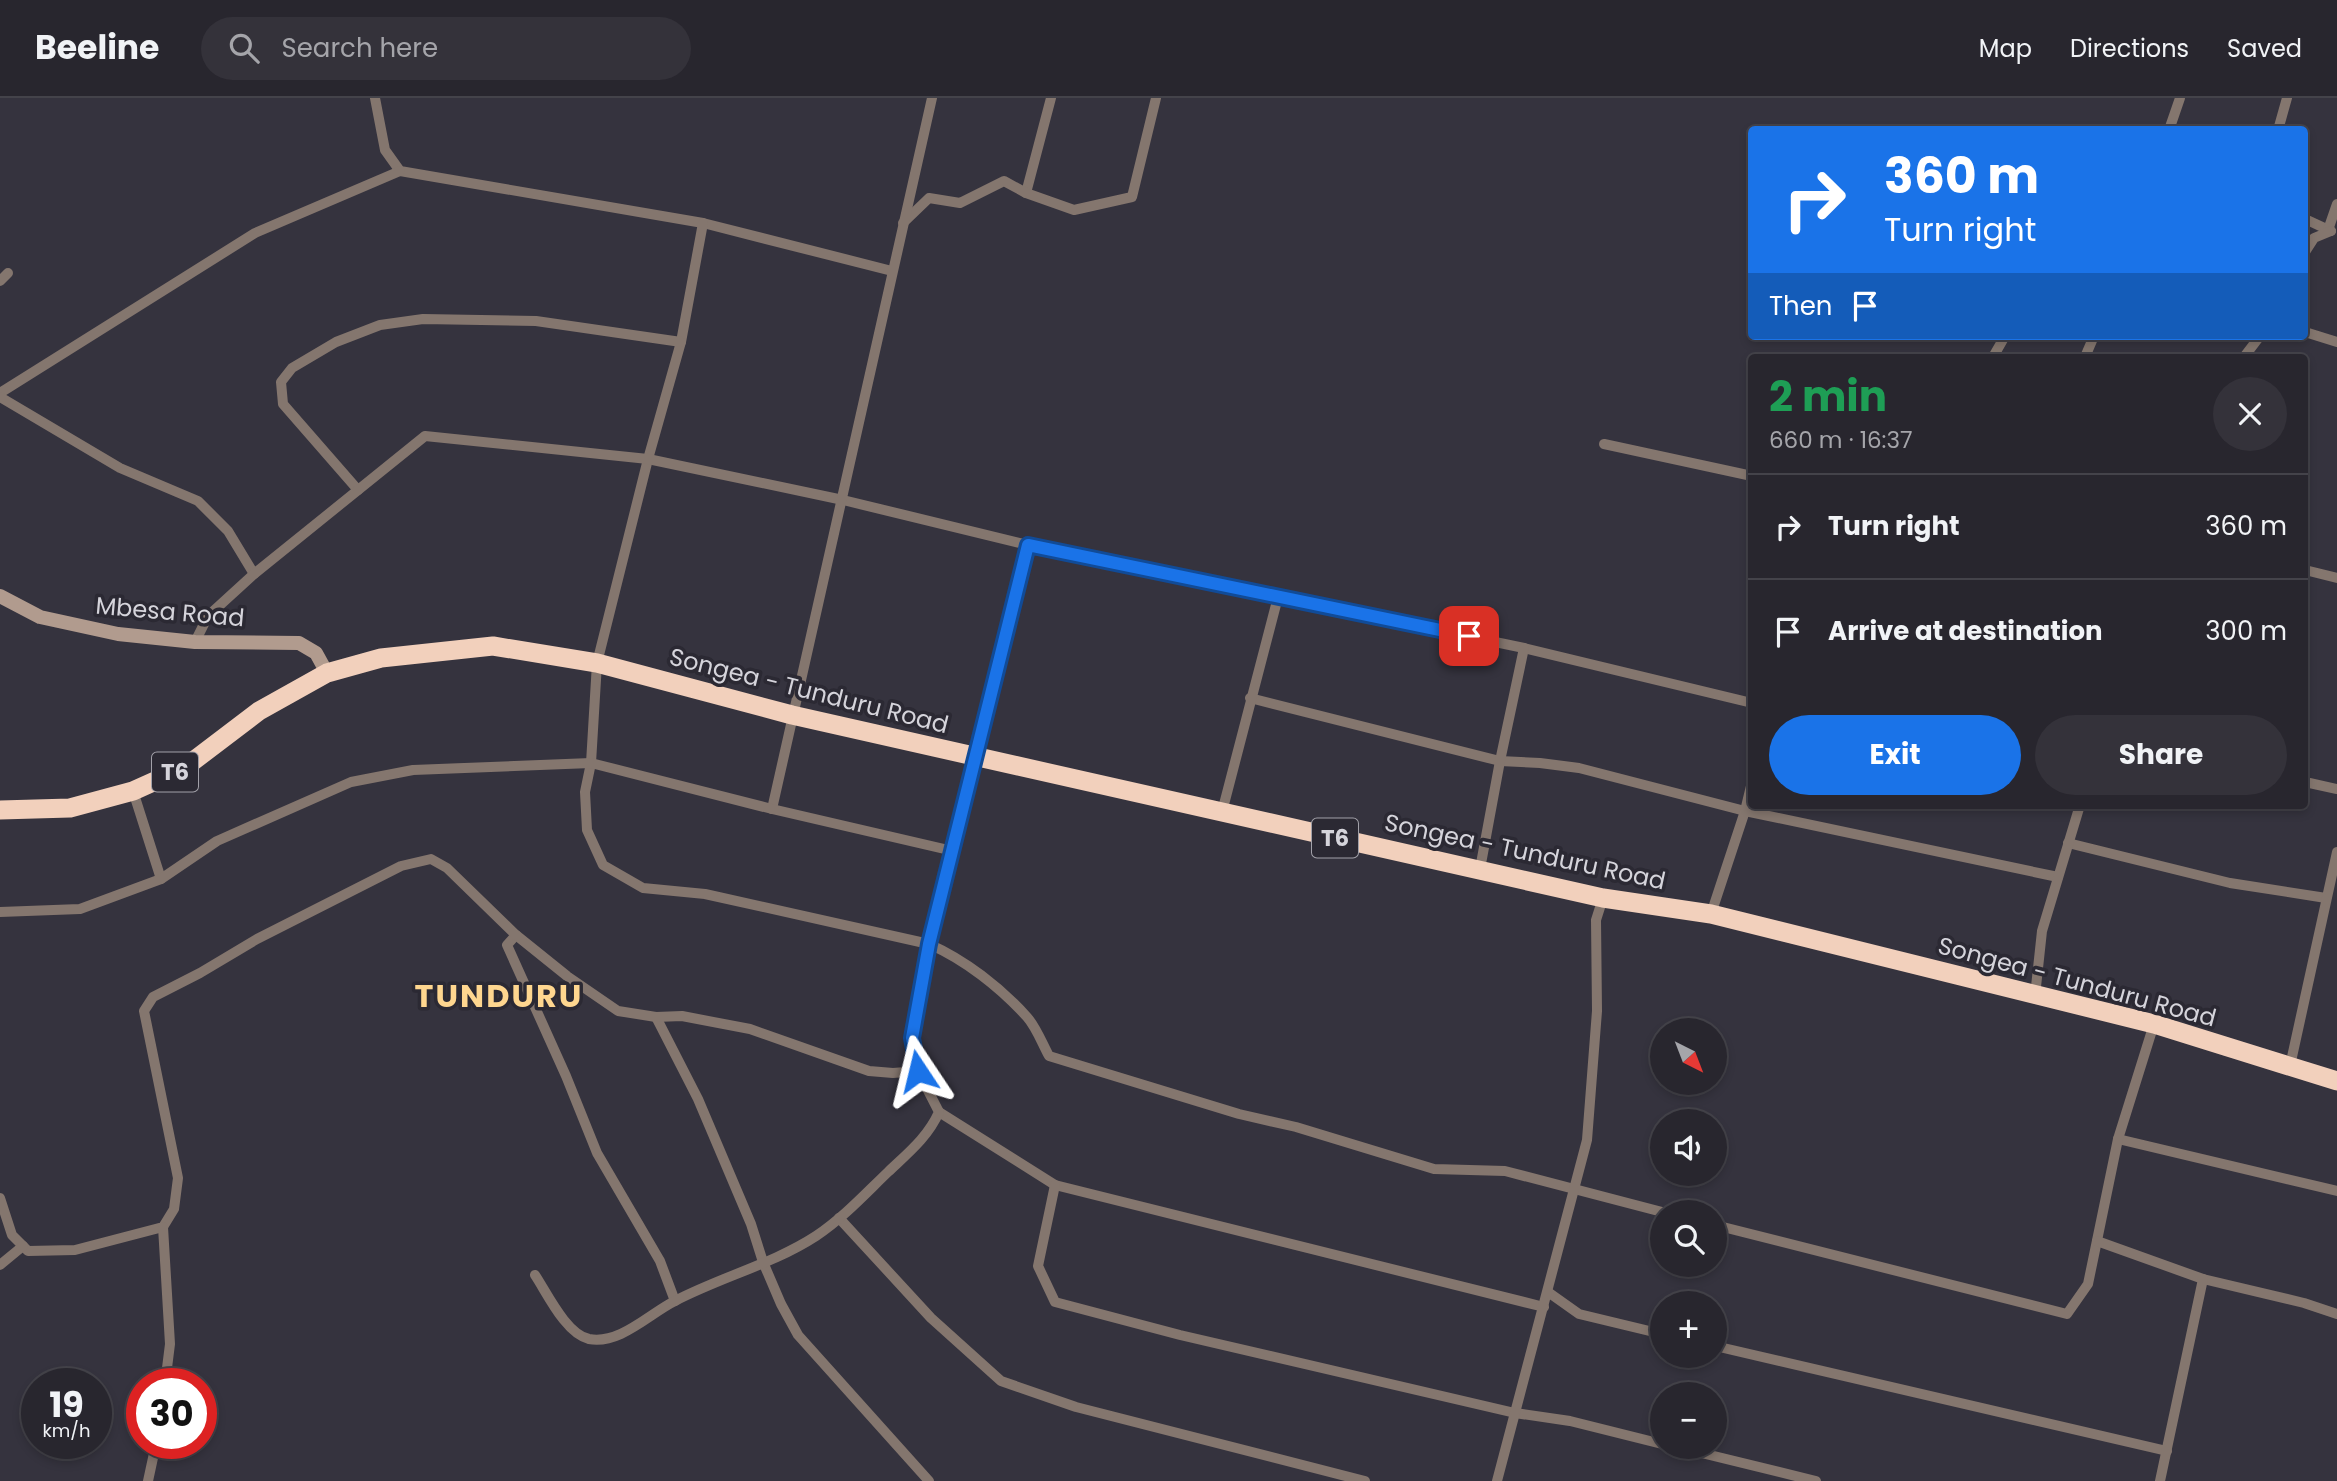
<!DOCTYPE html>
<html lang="en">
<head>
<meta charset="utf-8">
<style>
  :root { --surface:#28262e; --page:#34323a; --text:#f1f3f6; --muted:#a5a5aa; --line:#44434a; --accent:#1a73e8 }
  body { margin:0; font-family:Poppins,sans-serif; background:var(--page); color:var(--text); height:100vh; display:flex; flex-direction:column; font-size:26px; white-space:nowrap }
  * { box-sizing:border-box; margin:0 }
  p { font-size:23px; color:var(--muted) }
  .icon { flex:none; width:38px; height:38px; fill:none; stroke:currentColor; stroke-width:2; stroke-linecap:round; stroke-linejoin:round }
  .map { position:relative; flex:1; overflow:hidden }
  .sheet { position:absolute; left:1748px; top:256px; width:560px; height:455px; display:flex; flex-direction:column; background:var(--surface); border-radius:7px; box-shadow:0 4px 10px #0003,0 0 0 2px var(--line) }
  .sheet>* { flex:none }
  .hud { position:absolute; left:1748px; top:28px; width:560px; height:214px; border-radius:7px; box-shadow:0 4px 10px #0003,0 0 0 2px var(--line); background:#1a73e8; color:#fff; overflow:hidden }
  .needle { width:46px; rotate:138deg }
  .controls { position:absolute; left:1650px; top:920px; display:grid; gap:14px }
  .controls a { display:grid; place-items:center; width:77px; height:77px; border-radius:50%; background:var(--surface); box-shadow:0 4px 10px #0003,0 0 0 2px var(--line); font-size:35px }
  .speed { position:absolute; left:21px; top:1270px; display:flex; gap:14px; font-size:35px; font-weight:700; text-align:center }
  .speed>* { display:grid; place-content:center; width:91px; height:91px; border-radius:50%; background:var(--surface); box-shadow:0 4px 10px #0003,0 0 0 2px var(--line); line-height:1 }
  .speed small { font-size:18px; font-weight:400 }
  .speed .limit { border:10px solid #d22; background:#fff; color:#111 }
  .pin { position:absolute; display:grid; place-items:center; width:60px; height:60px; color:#fff; margin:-30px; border-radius:14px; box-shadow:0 4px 10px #0006 }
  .me { position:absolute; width:77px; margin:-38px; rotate:350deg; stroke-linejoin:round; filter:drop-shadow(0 0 5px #0008) }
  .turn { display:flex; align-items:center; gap:24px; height:147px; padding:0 21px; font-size:32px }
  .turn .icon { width:91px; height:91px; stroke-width:2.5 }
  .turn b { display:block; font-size:49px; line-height:60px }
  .then { display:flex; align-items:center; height:66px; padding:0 21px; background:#0003; gap:14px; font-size:26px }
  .round { display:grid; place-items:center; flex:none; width:74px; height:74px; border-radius:37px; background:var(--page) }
  .head { display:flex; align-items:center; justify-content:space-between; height:119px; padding:0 21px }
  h1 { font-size:42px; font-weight:700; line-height:52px; color:#1e9e55 }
  .primary-button { display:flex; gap:14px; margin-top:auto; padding:14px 21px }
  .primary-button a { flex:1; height:80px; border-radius:42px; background:var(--accent); color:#fff; font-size:28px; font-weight:700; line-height:80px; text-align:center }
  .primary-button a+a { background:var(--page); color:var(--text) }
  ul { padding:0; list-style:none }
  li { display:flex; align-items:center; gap:21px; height:105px; padding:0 21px; border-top:2px solid var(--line) }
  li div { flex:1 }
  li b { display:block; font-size:26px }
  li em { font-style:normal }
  header { display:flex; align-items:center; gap:42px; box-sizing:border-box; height:98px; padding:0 35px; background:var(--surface); border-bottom:2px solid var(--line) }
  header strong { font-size:33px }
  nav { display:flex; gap:38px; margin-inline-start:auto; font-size:24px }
  .search { width:490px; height:63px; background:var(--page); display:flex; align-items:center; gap:18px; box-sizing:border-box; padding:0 24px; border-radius:38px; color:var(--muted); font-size:26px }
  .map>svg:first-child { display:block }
</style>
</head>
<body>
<header>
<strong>Beeline</strong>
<div class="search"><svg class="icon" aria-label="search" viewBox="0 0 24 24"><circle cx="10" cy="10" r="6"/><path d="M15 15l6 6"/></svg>Search here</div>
<nav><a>Map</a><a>Directions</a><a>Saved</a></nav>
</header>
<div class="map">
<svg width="2337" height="1383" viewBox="0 0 2337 1383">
  <rect width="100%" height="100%" fill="#35333e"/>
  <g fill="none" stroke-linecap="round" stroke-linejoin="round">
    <g stroke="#84766e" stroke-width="10">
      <polyline points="375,0 385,52 400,73 703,125 892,173"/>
      <polyline points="2169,32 2180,0"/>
      <polyline points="2278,32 2287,0"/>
      <polyline points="1026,95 1051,0"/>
      <polyline points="2305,121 2331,133"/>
      <path d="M703,125l-22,119 -33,117 -51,204 -6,100 -6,29 2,38 16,35 40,23 62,6 224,50c36,16 71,43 98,73 9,10 15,26 22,39l190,58 57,13 138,42 71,2 161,42"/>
      <polyline points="903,125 929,100 960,105 1004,83 1026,95 1074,112 1132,99 1156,0"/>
      <polyline points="2328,132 2337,106"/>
      <polyline points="2305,154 2314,140 2331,133"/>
      <polyline points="0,183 8,175"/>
      <polyline points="2305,234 2337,244"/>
      <polyline points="1993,259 2005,238"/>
      <polyline points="2085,259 2094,238"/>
      <polyline points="2244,259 2260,238"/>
      <polyline points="0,295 255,135 400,73"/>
      <polyline points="0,299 120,370 198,403 228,433 254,476"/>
      <polyline points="1604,346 1752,378"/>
      <polyline points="358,392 283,306 281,284 292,270 336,244 380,227 423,221 536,223 681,244"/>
      <polyline points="2305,472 2337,480"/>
      <polyline points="195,544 208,518 254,476 425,338 648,361 843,402 1028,447 1524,550 1752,605"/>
      <polyline points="1250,600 1500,663 1540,665 1579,670 1745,713 2058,779"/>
      <polyline points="2305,684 2337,691"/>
      <polyline points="133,693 161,781"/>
      <polyline points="772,711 932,0"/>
      <polyline points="1222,714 1278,499"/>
      <polyline points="2068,745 2230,785 2326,800"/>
      <polyline points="1480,771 1500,663 1524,550"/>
      <polyline points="0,814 80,811 161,781 217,743 351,684 413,672 591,665 772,711 953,753"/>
      <polyline points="1711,816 1745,713 1752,684"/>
      <polyline points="516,837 507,847 566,978 597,1055 660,1163 675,1203"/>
      <polyline points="2035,898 2042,833 2080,707"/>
      <polyline points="656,919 698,1001 751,1126 763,1164 781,1206 798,1237 929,1383"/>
      <polyline points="2290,968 2337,754"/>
      <polyline points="939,1014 1055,1087 1544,1209"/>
      <polyline points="2118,1041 2337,1093"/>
      <polyline points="1055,1087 1038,1168 1055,1204 1180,1237 1515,1315 1570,1323 1662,1346"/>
      <polyline points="0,1100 12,1137 28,1153 75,1152 163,1129 174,1111 178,1080 144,913 153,899 200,875 257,841 401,768 431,761 447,770 516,837 567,878 618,913 656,919 682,918 750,931 869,973 893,975 918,973"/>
      <polyline points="839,1120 931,1220 1001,1283 1076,1309 1365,1383"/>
      <polyline points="1715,1127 2067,1216 2088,1186 2118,1041 2154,926"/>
      <polyline points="163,1129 170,1246 165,1286"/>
      <polyline points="2097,1143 2203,1181 2304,1205 2337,1216"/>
      <polyline points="0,1167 23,1148"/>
      <path d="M535,1177c12,18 31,59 54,64 31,6 61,-26 86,-38 46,-24 98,-37 141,-65 27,-18 49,-42 72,-64 20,-19 40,-35 51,-60l-21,-41 -6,-33 17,-94 99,-399"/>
      <polyline points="1548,1194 1579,1216 1662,1236"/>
      <polyline points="1715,1248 2167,1353"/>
      <polyline points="1677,1349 1816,1383"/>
      <polyline points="148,1383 156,1346"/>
      <polyline points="1497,1383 1587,1042 1597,913 1596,822 1603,800"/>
      <polyline points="2160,1383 2203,1181"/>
    </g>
    <polyline stroke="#b19b8e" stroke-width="14" points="0,498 40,519 118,536 195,544 299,545 316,555 327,575"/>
    <polyline stroke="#f2d0bc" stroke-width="19" points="0,712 70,710 133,693 184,670 259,613 327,575 381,560 493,548 597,565 792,617 1603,800 1711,816 2154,926 2337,983"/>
  </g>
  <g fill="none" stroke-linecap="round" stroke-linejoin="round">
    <g stroke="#114b97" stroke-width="18">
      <polyline id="route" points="918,973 912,940 929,846 1028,447 1469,538"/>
    </g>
    <use href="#route" stroke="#1a73e8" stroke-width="12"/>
  </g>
  <g text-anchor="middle" stroke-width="7" stroke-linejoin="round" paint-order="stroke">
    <g fill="#2b2933" stroke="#a2a1a9" stroke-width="2">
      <rect x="152" y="654.5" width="46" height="39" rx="5"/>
      <rect x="1312" y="720.5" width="46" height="39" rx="5"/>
    </g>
    <g font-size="23" font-weight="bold" fill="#d5d4db">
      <text x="175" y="682">T6</text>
      <text x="1335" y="748">T6</text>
    </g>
    <g font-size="24" fill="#d5d4db" stroke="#2b2933">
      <text transform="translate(170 514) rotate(5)" y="8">Mbesa Road</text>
      <text transform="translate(809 593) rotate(14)" y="8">Songea - Tunduru Road</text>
      <text transform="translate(1525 754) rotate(12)" y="8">Songea - Tunduru Road</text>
      <text transform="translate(2077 884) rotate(15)" y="8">Songea - Tunduru Road</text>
    </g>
    <g font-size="32" font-weight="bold" letter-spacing="2" fill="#fed68f" stroke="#2b2933">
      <text x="499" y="909">TUNDURU</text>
    </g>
  </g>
</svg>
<div class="controls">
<a><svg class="needle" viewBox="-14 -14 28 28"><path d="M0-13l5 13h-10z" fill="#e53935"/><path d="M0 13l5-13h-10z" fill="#a5a5aa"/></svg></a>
<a><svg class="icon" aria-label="sound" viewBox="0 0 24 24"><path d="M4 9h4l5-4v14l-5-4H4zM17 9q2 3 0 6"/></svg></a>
<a><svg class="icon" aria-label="search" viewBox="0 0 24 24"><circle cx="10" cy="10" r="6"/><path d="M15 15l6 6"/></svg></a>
<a>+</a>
<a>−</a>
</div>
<div class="speed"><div>19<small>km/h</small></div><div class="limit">30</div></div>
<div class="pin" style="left:1469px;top:538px;background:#d93025"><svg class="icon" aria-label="arrive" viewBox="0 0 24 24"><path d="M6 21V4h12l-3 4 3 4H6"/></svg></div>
<svg class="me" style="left:918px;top:973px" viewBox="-20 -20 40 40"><path d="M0-17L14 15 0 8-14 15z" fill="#1a73e8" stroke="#fff" stroke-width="4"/></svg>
<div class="hud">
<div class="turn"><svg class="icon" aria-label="right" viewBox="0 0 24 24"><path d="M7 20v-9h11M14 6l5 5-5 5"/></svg><div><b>360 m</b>Turn right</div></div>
<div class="then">Then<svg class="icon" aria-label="arrive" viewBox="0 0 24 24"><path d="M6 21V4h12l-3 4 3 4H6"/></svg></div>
</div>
<section class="sheet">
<div class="head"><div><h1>2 min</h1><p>660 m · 16:37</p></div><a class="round"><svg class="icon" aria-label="close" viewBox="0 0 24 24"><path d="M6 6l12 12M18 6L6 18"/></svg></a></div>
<ul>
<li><svg class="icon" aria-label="right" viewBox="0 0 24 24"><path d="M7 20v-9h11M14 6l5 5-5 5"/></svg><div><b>Turn right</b></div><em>360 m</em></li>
<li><svg class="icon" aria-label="arrive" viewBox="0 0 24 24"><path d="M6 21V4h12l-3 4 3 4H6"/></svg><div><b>Arrive at destination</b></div><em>300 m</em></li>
</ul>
<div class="primary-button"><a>Exit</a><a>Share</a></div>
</section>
</div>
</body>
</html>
